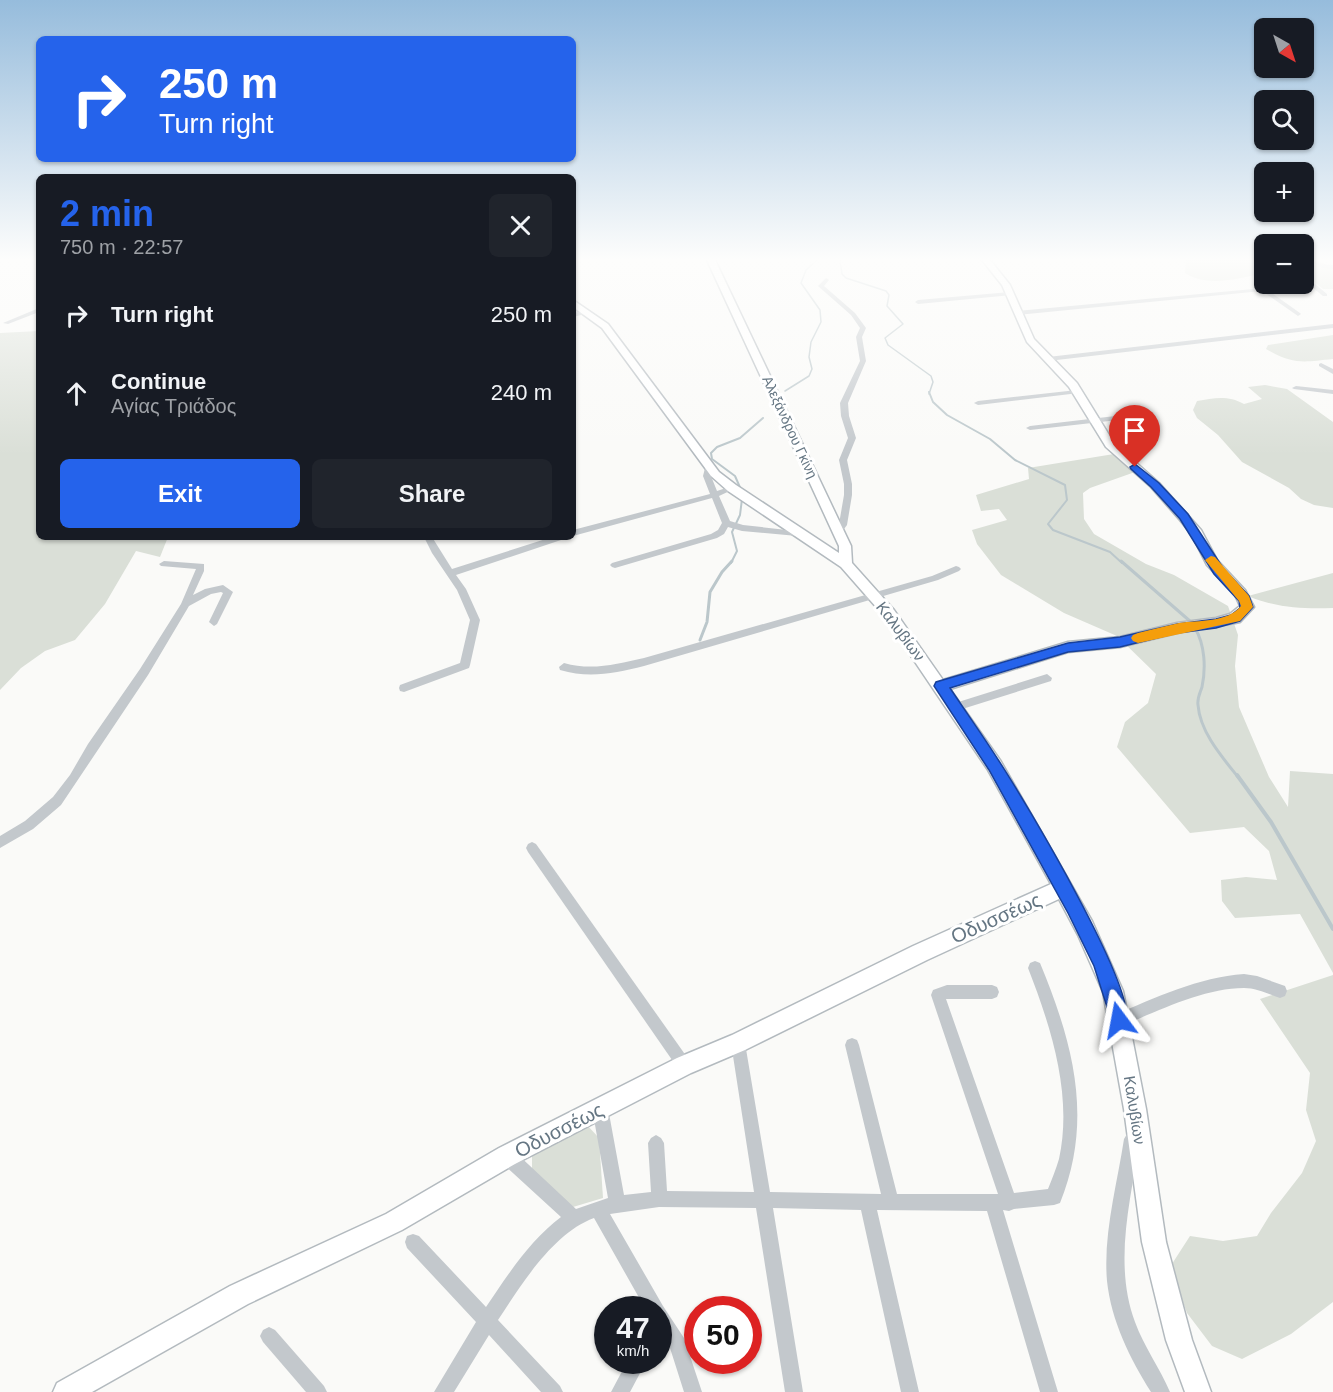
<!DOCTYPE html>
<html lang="en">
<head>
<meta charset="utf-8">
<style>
  :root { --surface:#171b24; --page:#20242c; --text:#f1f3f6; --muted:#9ea1a6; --accent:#2563eb }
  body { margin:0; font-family:Helvetica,sans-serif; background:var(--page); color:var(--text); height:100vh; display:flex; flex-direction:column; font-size:22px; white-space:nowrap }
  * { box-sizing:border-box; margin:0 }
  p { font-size:20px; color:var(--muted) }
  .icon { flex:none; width:33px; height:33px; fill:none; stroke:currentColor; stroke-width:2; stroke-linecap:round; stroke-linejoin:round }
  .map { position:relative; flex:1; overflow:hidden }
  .details { position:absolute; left:36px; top:174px; width:540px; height:366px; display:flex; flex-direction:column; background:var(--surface); border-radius:9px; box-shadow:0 2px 4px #0004 }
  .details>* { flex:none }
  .banner { position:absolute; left:36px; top:36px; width:540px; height:126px; border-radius:9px; box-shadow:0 2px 4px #0004; background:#2563eb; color:#fff; overflow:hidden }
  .needle { width:39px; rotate:141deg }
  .buttons { position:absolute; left:1254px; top:18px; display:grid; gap:12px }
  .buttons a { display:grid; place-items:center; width:60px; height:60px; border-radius:9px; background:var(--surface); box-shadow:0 2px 4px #0004; font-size:30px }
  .speed { position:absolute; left:594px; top:1296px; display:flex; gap:12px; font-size:30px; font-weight:700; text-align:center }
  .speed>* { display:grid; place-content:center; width:78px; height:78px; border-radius:50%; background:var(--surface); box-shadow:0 2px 4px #0004; line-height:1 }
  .speed small { font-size:15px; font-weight:400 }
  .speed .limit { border:9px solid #d22; background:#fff; color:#111 }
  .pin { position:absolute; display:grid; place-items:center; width:51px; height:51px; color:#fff; margin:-62px -26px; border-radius:50% 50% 50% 0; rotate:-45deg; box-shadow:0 0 6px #0007 }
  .pin .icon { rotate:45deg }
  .me { position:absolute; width:66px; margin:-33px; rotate:347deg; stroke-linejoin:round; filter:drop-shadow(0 0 4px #0008) }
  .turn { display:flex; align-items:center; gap:21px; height:126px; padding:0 24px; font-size:27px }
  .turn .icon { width:78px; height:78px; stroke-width:2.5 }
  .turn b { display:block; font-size:42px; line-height:51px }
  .round { display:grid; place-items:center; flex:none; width:63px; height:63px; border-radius:9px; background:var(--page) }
  .head { display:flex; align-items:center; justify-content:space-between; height:102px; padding:0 24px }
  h1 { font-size:36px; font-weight:800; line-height:45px; color:var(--accent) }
  .cta { display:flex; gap:12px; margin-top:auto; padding:12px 24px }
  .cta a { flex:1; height:69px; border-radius:9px; background:var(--accent); color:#fff; font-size:24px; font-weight:800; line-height:69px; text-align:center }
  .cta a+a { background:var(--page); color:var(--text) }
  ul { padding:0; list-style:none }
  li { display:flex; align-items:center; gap:18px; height:78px; padding:0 24px }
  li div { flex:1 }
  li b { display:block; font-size:22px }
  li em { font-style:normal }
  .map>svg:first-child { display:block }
</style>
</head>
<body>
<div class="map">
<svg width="1333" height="1392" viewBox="0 0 1333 1392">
  <rect width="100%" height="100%" fill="#fafaf8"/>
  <g fill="#dadfd7">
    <path d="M1186,260h78v13c-23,5 -56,15 -79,0z"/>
    <polygon points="1315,265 1333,269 1333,289 1323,289 1312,280 1311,266"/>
    <polygon points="39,331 39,537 168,537 160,557 136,551 105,604 75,640 45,651 21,668 0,690 0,333"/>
    <path d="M1333,335v24c-30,3 -39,6 -67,-10l2,-4z"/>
    <path d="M1265,385l22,4 46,33v86l-19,-3 -13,-6 -12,-11 -47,-26 -24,-27 -21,-17 -4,-8 4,-9c17,-3 31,-6 47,3l18,-5 -14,-12z"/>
    <polygon points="1114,454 1135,472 1090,488 1083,493 1084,519 1094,534 1146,564 1174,575 1228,606 1238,635 1235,666 1239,707 1269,777 1288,807 1290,771 1333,774 1333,973 1300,914 1235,918 1222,901 1221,880 1246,877 1277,880 1269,851 1244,827 1190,833 1117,747 1125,722 1148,703 1156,674 1117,636 1064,613 1001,575 977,544 972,530 1007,520 999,509 981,511 976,495 1029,479 1028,468"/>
    <path d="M1333,573v35c-30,1 -57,0 -85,-12z"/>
    <polygon points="1333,975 1333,1302 1291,1334 1242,1359 1212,1346 1187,1313 1170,1267 1190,1236 1223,1241 1257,1236 1271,1213 1302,1173 1316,1141 1306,1110 1310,1073 1260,999"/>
    <polygon points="586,1124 599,1138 603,1198 573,1207 532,1171 532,1151"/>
  </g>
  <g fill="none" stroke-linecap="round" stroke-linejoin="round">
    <g stroke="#bbc7cb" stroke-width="1.5">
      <polyline points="840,260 842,274 846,278 886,291 889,295 887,306 903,324 885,338 888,345 931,376 933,382 929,394"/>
      <polyline points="785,391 809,376 812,369 809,357 811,342 821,322 820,310 801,283 806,270 817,260"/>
    </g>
    <g stroke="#bbc7cb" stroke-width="2">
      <polyline points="929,392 933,402 947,415 990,439 1015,460 1065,485 1067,500 1048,524 1053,530 1110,552 1122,563"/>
      <polyline points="742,492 735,476 712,459 711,453 717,447 740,438 763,418"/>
      <polyline points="731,563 737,551 732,532 740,515 742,499"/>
    </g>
    <g stroke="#bbc7cb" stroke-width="3">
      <polyline points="1121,561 1191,622"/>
      <path d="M1195,628c10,17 11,40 7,59 -2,6 -5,11 -4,18 2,27 24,52 40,72"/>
      <polyline points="700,640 707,622 710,592 722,572 732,561"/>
    </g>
    <polyline stroke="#bbc7cb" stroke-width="4" points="1237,775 1271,822 1333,929"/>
    <g stroke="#b3babf" stroke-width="3">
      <polygon id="secondary" points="707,260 715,260 851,546 852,563 894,610 943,680 1068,642 1120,637 1177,623 1216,618 1230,614 1240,606 1235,595 1207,565 1192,535 1180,520 1151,487 1106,447 1069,387 1027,342 1002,285 982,260 990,260 1010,285 1034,339 1077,383 1114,443 1159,483 1201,530 1217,560 1245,590 1254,607 1240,622 1235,623 1177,633 1120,647 1068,652 950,689 1000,760 1092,921 1123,991 1146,1109 1166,1242 1192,1340 1211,1392 1185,1392 1166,1340 1142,1242 1124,1109 1103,992 1078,935 1059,899 927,960 745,1050 691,1073 515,1164 402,1230 248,1304 92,1392 53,1392 57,1383 230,1286 386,1214 499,1148 677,1058 732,1035 913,946 1051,884 988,770 884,616 841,567 728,491 711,476 602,328 573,307 573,300 608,324 719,472 736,485 839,553 839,546"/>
    </g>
    <g fill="#c3c8cc" fill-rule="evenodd">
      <path d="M1307,260c10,0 16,5 26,5v4l-11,-1z"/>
      <polygon points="1304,275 1327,294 1327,296 1323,296 1312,287 1269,291 1300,313 1301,314 1298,316 1262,291 1017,315 1014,313 1017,311 1308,284 1304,280"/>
      <polygon points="826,278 829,280 824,286 855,313 866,328 862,337 866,361 848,403 849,416 856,438 847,460 852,484 852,495 847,525 841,533 838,534 834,531 839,524 844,495 844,484 839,460 848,438 841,416 840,403 860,361 856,337 860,328 851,315 818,286"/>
      <polygon points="1010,292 1013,294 1012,295 918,304 915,302 918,300"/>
      <polygon points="39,308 39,312 8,324 3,323"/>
      <polygon points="587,310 589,311 589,313 573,317 573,313"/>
      <polygon points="1333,324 1333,328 1048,361 1045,359 1048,357"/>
      <polygon points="1321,363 1333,369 1333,374 1319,366 1319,364"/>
      <polygon points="1296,386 1333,390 1333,394 1294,389 1292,388"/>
      <polygon points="1077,390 1081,392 1079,393 978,405 974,403 978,401"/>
      <polygon points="1124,415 1127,415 1127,419 1030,430 1026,428 1030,426"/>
      <polygon points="706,464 709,464 713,466 711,476 717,491 732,486 736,488 719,496 730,521 743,525 805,532 808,533 808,537 742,531 728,527 724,534 717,538 615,568 612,567 610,565 612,563 711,534 718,530 722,523 712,498 573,536 573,530 710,494 703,476"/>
      <polygon points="424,537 432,537 452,569 552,537 565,537 564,539 456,575 466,589 480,620 470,665 469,668 404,692 400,691 399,688 400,685 460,663 470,620 457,590 432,553"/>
      <polygon points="164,561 204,564 204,571 193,595 205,589 223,585 233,592 217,624 214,626 209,622 223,593 221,592 211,594 189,606 148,675 61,805 33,829 0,848 0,836 25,821 53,797 70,775 88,744 140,669 181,604 196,569 161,566 159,564"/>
      <path d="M956,566l3,1 2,2 -2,2 -21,9 -294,86c-29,7 -54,13 -84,4l-1,-3 5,-4c28,8 53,1 80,-5l288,-82z"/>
      <polygon points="1047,674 1052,678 1051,681 956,711 952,710 951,707 952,704"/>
      <polygon points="532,842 536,844 689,1060 691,1065 689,1070 684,1072 679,1070 528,852 526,848 528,844"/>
      <path d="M1035,961l5,2c33,80 54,156 20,240l-6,2 -40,4 -5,2 -6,-1 55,182h-18l-53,-181 -110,-1 42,182h-18l-40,-182 -88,-2 30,184h-18l-29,-184 -97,-1 -49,7 53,92 21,32 18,54h-18l-14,-44 -12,-18v-20h-12l-52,-92c-41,15 -73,67 -96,102l62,66 3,6h-22l-52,-57 -35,57h-20l42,-70 -69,-74 -2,-6 2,-6 6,-2 6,2 67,71c21,-31 44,-67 75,-90l-60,-55 -2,-6 2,-6 6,-2 6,2 63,59 32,-11 -16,-90 3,-5 5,-3 5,3 3,5 16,87 27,-3 -3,-49 3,-5 5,-3 5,3 3,5 3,48 87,1 -23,-149 2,-5 5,-2 5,2 2,5 25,149 111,2 -36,-149 2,-5 5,-2 5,2 2,5 38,149h101l-67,-199 2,-5 14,-5h45l5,2 2,5 -2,5 -5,2h-46l68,194 34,-4c4,-10 8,-20 11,-30 14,-64 -8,-132 -31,-191l2,-5z"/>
      <path d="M1244,974l13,2 28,10 2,5 -2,5 -5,2c-11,-4 -24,-10 -36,-10 -41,0 -88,24 -125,39l-5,-2 -2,-5 2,-5c41,-17 85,-38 130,-41z"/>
      <path d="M1132,1131l5,3 3,5c-9,60 -27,124 -5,183 9,25 25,46 35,70h-19c-21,-33 -40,-72 -44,-111 -4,-47 10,-96 17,-142l3,-5z"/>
      <polygon points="269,1327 275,1330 324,1386 327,1392 306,1392 263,1342 260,1336 263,1330"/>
      <polygon points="628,1360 647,1360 630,1392 611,1392"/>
    </g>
    <use href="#secondary" fill="#fff" fill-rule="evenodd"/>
  </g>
  <linearGradient id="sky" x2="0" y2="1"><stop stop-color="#96bcdc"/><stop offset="0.57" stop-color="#fdfdfc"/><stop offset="1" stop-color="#fdfdfc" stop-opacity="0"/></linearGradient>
  <rect width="1333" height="455" fill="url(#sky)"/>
  <path fill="#2563eb" stroke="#184099" stroke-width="1.5" d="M1135,464l24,19 29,31 35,54 26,28 4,11 -13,14 -24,7 -39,5 -57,14 -52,5 -118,36c16,24 33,48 49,73 24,37 141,231 127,265l-7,3 -6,-3 -19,-60 -26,-53 -79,-143 -55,-84 2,-4 132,-39 52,-6 57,-13 39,-5 15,-4 9,-7 -1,-7 -25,-27 -34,-55 -29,-32 -20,-18 -1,-2z"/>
  <path fill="#f59e0b" d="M1211,556l4,1 34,39 4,11 -13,14 -102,22 -5,-2 -2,-3 2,-3 5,-2c13,-3 27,-7 41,-10 20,-3 48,0 62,-17l-2,-5 -34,-41z"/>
  <g text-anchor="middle" stroke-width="6" stroke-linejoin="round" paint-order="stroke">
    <g font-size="14" fill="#657683" stroke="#fff">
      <text transform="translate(790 427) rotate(65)" y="5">Αλεξάνδρου Γκίνη</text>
    </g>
    <g font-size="16" fill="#657683" stroke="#fff">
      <text transform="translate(901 631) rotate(53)" y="6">Καλυβίων</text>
      <text transform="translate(1135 1110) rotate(81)" y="6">Καλυβίων</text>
    </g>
    <g font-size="20" fill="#657683" stroke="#fff">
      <text transform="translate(996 918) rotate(-24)" y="7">Οδυσσέως</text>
      <text transform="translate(559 1130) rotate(-27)" y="7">Οδυσσέως</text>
    </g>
  </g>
</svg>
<div class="buttons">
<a><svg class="needle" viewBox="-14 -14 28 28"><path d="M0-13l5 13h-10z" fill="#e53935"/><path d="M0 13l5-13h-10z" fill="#9ea1a6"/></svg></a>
<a><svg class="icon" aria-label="search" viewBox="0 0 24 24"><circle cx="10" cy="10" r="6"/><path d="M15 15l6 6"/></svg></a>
<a>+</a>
<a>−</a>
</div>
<div class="speed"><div>47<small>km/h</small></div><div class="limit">50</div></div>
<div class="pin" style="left:1135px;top:467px;background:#d93025"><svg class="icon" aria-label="arrive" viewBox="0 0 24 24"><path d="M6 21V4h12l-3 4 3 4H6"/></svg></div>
<svg class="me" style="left:1119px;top:1020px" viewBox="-20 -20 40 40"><path d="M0-17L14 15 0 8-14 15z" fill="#2563eb" stroke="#fff" stroke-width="4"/></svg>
<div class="banner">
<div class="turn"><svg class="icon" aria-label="right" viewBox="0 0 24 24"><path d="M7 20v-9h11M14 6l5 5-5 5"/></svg><div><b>250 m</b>Turn right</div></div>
</div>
<section class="details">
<div class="head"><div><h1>2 min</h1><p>750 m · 22:57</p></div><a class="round"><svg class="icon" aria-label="close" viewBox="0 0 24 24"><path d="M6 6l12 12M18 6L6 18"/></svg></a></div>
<ul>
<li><svg class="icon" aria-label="right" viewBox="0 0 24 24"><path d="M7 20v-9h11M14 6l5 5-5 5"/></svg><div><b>Turn right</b></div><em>250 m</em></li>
<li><svg class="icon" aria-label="ahead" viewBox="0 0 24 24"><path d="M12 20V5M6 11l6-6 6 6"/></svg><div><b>Continue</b><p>Αγίας Τριάδος</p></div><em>240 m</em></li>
</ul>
<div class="cta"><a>Exit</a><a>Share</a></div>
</section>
</div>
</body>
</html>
